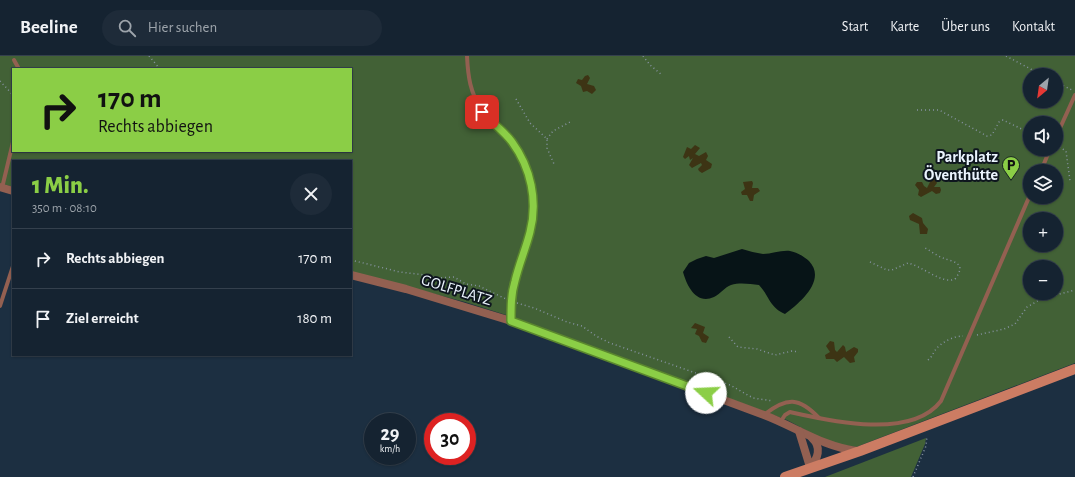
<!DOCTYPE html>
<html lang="de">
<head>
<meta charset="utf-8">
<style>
  :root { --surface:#152331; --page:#1e2b39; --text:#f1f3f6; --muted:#9da4ab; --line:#34404d; --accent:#8bce46 }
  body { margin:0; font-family:"Alegreya Sans",sans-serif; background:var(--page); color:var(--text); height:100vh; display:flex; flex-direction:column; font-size:15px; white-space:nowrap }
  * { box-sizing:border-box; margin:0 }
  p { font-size:13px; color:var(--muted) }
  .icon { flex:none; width:22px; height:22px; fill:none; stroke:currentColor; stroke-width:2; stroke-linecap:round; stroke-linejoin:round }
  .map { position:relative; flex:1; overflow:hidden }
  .sheet { position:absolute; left:12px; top:104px; width:340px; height:196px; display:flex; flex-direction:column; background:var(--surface); border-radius:0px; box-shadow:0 1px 3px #0004,0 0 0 1px var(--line) }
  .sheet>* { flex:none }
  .top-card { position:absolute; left:12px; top:12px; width:340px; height:84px; border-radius:0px; box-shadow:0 1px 3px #0004,0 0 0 1px var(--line); background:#8bce46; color:#111; overflow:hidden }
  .needle { width:26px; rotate:209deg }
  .tools { position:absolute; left:1023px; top:12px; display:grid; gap:8px }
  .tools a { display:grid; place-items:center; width:40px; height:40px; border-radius:50%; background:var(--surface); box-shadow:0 1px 3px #0004,0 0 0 1px var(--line); font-size:20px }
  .speed { position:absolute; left:364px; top:357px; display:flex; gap:8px; font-size:20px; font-weight:700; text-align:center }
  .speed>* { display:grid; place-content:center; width:52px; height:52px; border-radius:50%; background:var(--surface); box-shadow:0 1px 3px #0004,0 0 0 1px var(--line); line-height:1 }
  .speed small { font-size:10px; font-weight:400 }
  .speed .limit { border:6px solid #d22; background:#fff; color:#111 }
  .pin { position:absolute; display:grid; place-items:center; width:34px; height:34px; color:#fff; margin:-17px; border-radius:8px; box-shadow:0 2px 6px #0006 }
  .me { position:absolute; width:44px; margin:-22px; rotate:290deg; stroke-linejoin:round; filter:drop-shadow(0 0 3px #0008) }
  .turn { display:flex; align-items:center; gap:14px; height:84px; padding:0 20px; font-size:18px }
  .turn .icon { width:52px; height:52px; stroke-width:2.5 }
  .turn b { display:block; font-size:28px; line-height:34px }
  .round { display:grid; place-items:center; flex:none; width:42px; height:42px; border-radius:21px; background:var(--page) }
  .summary { display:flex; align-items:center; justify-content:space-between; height:68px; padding:0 20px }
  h1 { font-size:24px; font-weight:800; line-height:30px; color:var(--accent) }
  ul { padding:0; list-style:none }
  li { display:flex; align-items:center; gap:12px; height:60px; padding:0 20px; border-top:1px solid var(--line) }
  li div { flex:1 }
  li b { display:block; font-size:15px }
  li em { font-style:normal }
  header { display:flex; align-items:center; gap:24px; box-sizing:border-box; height:56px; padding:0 20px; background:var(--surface); border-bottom:1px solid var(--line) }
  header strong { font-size:19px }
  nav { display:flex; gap:22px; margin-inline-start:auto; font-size:14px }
  .search { width:280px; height:36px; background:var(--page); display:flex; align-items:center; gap:10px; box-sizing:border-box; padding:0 14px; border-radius:22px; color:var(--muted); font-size:15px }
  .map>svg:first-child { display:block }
</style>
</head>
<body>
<header>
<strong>Beeline</strong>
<div class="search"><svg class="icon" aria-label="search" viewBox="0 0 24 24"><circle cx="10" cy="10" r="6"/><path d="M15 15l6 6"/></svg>Hier suchen</div>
<nav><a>Start</a><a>Karte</a><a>Über uns</a><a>Kontakt</a></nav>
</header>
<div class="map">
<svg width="1075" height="421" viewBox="0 0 1075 421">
  <rect width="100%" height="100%" fill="#1c2f41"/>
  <g fill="#426136" fill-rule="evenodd">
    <path d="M0,0h1075v307l-219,84 -26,-4 -43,-23 -275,-103 -47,-15 -114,-30v-111h-338v26l-13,-4zM13,13h338v82h-338zM1030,19h26v26h-26zM1030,67h26v26h-26zM1030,115h26v26h-26zM1030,163h26v26h-26zM1030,211h26v26h-26z"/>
    <polygon points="926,382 925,388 911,421 825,421"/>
  </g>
  <g fill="#3d3414">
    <polygon points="588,19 590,22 587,28 594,30 596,34 592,38 587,35 583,36 581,30 576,27 578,23 582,24 585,20"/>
    <polygon points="695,89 700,92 695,98 699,100 706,96 708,100 706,104 712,108 711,112 702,117 699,115 698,113 702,109 701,107 692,112 689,109 693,102 690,104 689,100 685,103 683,101 687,91 691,93"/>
    <polygon points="935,123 937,127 934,131 940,131 941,134 940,137 936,138 932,135 921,141 918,139 919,134 915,129 917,126 922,126 924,130 927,132 931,124"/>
    <polygon points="752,125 753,127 752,132 758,132 760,135 754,139 753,145 750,145 747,139 742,139 741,136 745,133 743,126"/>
    <polygon points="913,157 922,162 923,167 928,173 927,178 920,178 919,168 910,164 909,160"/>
    <polygon points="695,267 705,271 703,277 709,281 706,287 702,286 699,280 695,278 697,273 691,272"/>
    <polygon points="830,285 834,286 835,294 837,296 843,289 845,291 846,296 854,291 858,293 858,296 854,301 855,306 850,307 844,301 837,306 834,303 826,303 825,299 830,296 826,290"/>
  </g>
  <path fill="#071417" d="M742,193c7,2 14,4 21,5 9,0 18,-4 27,-3 6,1 15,6 19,10 18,19 -9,42 -24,53 -16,-7 -15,-17 -26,-29 -9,-1 -19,-3 -28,0 -6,2 -11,9 -17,12 -18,8 -27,-11 -31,-25l6,-9 8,-4 9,-3 8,2z"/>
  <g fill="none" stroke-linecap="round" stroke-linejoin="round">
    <g stroke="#8693a1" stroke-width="1.5" stroke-dasharray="1 3" stroke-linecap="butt">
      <polyline points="149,0 160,13"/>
      <polyline points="643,0 650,9 662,19"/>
      <polyline points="1006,0 1042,19"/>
      <polyline points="0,25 13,39"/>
      <polyline points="1056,26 1072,34"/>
      <polyline points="516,43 530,67 547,83 547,92 554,108"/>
      <polyline points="917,54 939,54 987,80 992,79 999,66 1003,64 1030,77"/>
      <polyline points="547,83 553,75 572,65"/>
      <polyline points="1056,89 1066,95 1070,125"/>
      <polyline points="351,204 400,216 425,219 437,222 454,221 466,228 479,230 506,243"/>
      <path d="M870,206l17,8h5l16,-7c14,3 35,22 47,16 13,-17 -3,-17 -12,-21 -6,-2 -12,-7 -18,-10"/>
      <polyline points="517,247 534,252 567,266 582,270 596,280 610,287 730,329 753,342 773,345"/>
      <polyline points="977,279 1004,273 1015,268 1027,251 1041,243 1075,234"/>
      <polyline points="729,281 738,291 757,293 775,299 792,295 799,296"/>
      <path d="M928,304c4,-3 5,-7 8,-11 6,-7 18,-13 27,-13"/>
      <polyline points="913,421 926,390 927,380"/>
    </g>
    <g stroke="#936051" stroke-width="4">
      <path d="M467,0c1,21 3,36 15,55 7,12 21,20 30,31 9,12 16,29 20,44 8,33 -10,64 -17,95 -4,13 -4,26 -4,40"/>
      <polyline points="14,4 19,13"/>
      <polyline points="1056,81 1075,39"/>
      <polyline points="1041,115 1050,93"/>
      <polyline points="2,132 13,86"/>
      <polyline points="0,250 13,210"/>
      <path d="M765,358c22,-17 34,-17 54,4"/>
      <path d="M781,365l4,-6 5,-3c40,9 121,28 151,-11l89,-206"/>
    </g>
    <g stroke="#936051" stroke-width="8">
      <polyline points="0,131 13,135"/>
      <path d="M351,219l55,14 105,32 253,94c32,12 59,32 93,36"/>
      <path d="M799,375l11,36c8,-8 12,-20 2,-29"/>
    </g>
    <polyline stroke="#cc7c63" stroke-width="10" points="785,421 860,395 1075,313"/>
  </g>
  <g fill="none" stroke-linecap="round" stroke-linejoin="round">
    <g stroke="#5a862e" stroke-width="10">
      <path id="route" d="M482,56c9,10 22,19 30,30 19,26 26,59 18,90 -4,16 -11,32 -15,49 -4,13 -4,26 -4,40l195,72"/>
    </g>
    <use href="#route" stroke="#8bce46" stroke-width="7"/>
  </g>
  <defs>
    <g id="parking-pin" transform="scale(0.9)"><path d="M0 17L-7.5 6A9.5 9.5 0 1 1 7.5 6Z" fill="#8bce46" stroke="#0e161e"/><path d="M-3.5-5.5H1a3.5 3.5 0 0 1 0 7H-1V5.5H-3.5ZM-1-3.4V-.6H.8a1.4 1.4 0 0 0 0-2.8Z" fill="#111"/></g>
  </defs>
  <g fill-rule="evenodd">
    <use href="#parking-pin" x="1011" y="109"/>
  </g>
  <g text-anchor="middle" stroke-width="4" stroke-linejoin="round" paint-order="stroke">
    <g font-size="16" font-weight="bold" fill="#ebf4fe" stroke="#0e161e" text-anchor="end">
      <text x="998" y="106">Parkplatz<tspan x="998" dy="18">Öventhütte</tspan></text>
    </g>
    <g font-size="16" fill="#ebf4fe" stroke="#0e161e">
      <text transform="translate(457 233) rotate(17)" y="6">GOLFPLATZ</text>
    </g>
  </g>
</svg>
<div class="tools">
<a><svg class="needle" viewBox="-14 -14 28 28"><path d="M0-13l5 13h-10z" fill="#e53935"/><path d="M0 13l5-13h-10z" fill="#9da4ab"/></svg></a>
<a><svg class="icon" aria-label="sound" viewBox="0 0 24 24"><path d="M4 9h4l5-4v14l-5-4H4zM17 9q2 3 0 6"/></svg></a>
<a><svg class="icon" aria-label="layers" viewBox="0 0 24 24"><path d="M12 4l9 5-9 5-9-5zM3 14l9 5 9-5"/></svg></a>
<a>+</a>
<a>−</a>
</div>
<div class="speed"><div>29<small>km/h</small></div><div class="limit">30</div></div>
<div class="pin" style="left:482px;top:56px;background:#d93025"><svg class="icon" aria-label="arrive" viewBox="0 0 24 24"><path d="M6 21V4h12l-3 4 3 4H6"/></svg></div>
<svg class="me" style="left:706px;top:337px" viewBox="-20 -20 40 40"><circle r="19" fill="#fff"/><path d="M0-13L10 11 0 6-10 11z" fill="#8bce46"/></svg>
<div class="top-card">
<div class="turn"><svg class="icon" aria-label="right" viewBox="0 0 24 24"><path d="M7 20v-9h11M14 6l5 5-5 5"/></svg><div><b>170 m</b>Rechts abbiegen</div></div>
</div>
<section class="sheet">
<div class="summary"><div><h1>1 Min.</h1><p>350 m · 08:10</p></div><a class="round"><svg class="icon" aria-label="close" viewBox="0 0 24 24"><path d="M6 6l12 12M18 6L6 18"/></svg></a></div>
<ul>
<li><svg class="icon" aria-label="right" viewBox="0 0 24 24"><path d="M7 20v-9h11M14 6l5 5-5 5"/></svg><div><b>Rechts abbiegen</b></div><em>170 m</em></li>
<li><svg class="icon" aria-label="arrive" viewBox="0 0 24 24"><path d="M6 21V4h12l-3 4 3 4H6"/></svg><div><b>Ziel erreicht</b></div><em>180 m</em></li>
</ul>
</section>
</div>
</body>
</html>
